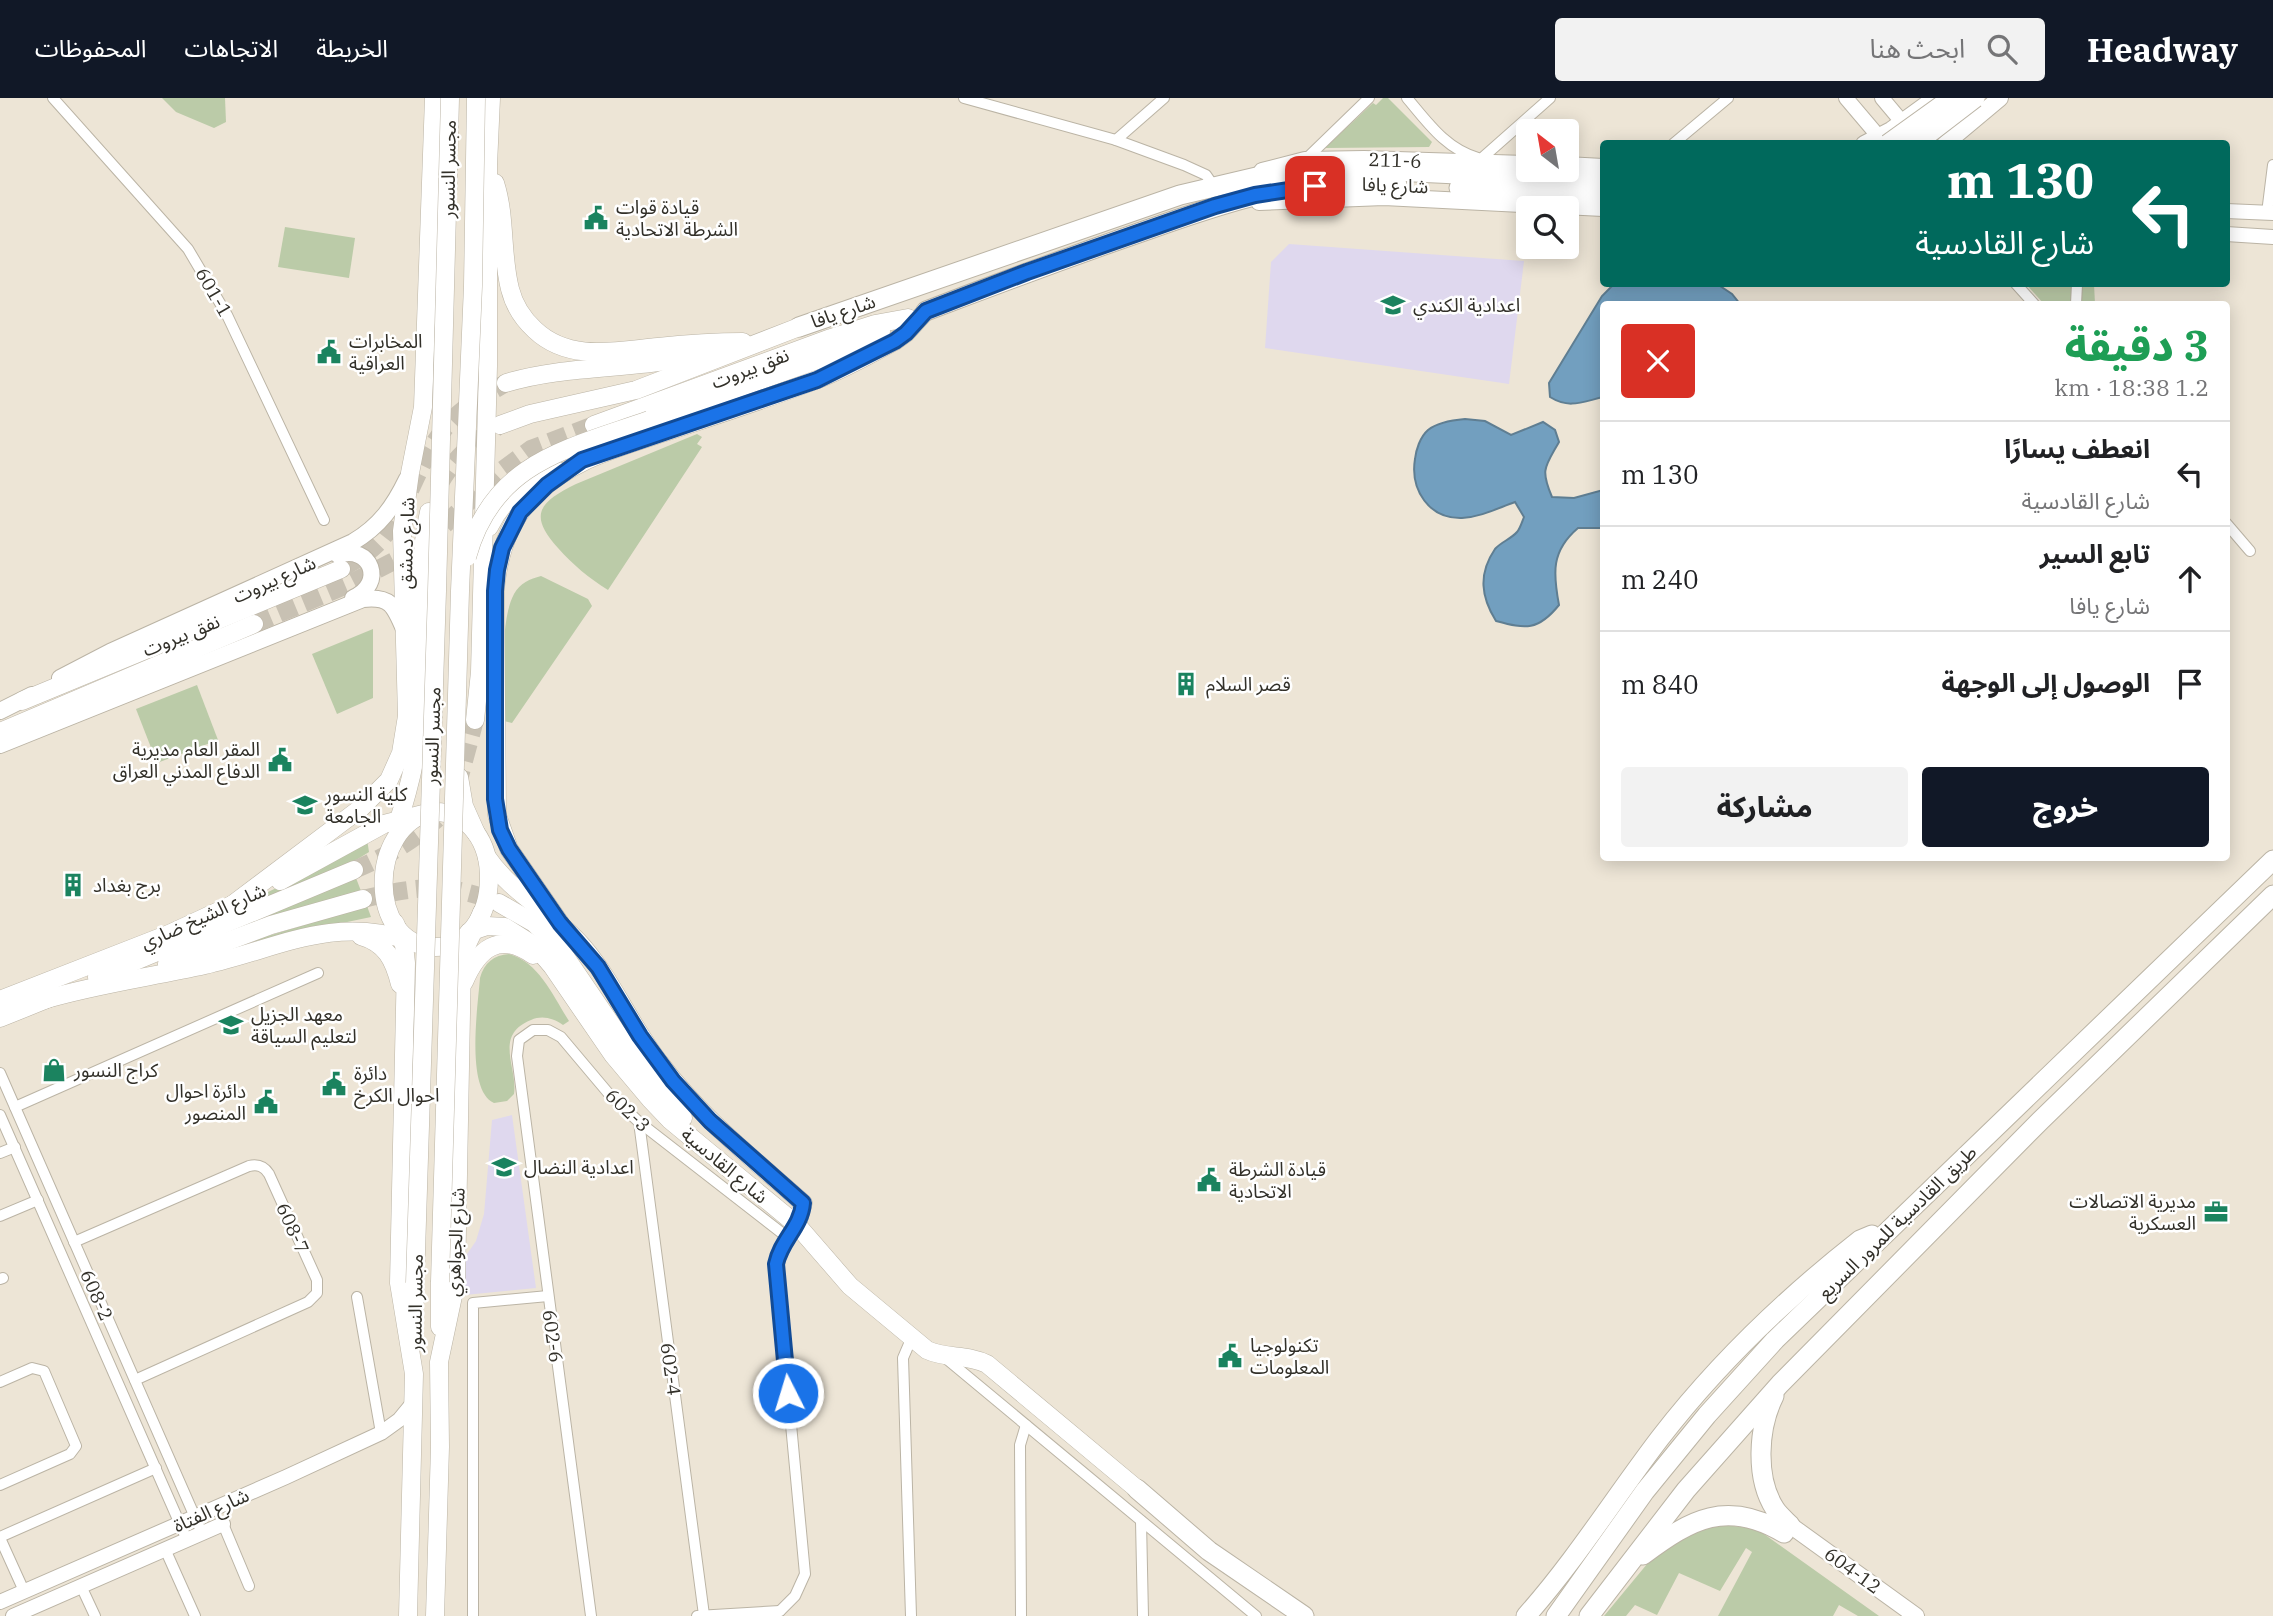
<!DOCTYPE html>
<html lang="ar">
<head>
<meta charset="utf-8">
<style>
  :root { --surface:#fff; --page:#f2f2f2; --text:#202124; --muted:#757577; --line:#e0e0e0; --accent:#111827 }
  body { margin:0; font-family:"IBM Plex Serif","Noto Sans Arabic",serif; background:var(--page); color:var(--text); direction:rtl; height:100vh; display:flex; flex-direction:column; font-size:26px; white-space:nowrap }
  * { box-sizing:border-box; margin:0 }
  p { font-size:23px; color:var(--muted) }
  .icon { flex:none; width:38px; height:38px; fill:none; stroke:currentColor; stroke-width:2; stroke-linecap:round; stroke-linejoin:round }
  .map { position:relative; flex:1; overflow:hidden; direction:ltr }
  .drawer { position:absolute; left:1600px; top:203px; width:630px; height:560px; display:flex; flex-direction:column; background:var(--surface); border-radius:7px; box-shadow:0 4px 18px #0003; direction:rtl }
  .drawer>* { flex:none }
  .top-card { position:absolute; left:1600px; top:42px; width:630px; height:147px; border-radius:7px; box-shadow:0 4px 18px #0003; direction:rtl; background:#00695c; color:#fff; overflow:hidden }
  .needle { width:46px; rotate:329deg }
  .controls { position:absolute; left:1516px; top:21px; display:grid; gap:14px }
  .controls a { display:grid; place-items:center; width:63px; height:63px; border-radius:7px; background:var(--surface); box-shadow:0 4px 18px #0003; font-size:35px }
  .pin { position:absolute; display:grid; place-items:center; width:60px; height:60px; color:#fff; margin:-30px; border-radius:14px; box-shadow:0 4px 10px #0006 }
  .me { position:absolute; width:77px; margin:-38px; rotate:355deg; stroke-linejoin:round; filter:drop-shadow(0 0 5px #0008) }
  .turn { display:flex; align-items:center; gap:24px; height:147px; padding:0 21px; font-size:32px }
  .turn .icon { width:91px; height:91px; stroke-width:2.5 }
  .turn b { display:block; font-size:49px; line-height:60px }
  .round { display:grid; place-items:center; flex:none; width:74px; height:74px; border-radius:7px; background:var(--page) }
  .head { display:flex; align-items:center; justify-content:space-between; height:119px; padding:0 21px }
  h1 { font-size:42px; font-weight:800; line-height:52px; color:#1e9e55 }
  .cta { display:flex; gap:14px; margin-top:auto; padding:14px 21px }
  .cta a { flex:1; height:80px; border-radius:7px; background:var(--accent); color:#fff; font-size:28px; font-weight:800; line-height:80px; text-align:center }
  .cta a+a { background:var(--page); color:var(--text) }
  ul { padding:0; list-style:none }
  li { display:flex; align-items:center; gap:21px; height:105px; padding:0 21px; border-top:2px solid var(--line) }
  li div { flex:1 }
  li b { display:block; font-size:26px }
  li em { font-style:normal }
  header { display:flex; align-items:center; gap:42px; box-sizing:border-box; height:98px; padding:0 35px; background:var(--accent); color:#fff }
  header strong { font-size:33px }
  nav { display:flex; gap:38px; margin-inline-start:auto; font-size:24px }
  .search { width:490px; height:63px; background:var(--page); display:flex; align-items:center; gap:18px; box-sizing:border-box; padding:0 24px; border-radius:7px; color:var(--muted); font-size:26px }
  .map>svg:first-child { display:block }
</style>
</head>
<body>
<header>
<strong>Headway</strong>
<div class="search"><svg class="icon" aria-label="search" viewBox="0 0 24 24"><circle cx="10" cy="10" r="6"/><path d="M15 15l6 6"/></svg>ابحث هنا</div>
<nav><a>الخريطة</a><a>الاتجاهات</a><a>المحفوظات</a></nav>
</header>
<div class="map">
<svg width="2273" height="1518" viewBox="0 0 2273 1518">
  <rect width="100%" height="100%" fill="#ede5d6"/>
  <g fill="#dfd8ee">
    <polygon points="1289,146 1524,163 1509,286 1265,250 1271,164"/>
    <polygon points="512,1017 536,1190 465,1197 465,1159 476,1143 484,1116 492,1022"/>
  </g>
  <g fill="#bbcba8">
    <polygon points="162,0 225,0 226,24 214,30 176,14"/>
    <polygon points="1383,0 1388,0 1432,44 1429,49 1325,50 1373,5 1376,7"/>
    <polygon points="285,129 355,140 349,180 278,169"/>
    <polygon points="2026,186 2094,186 2095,206 2044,206"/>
    <path d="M697,336l5,3 -5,7 5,3 -94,143c-19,-12 -35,-25 -50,-42 -30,-33 -19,-46 18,-64z"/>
    <path d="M541,478l47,23 4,7 -80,117 -8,-2c0,-34 -5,-99 10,-127 6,-11 16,-15 27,-18z"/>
    <polygon points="373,531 373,600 337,616 312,556"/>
    <polygon points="197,587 218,642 157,665 136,611"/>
    <polygon points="367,741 369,754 353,764 200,827 295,781"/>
    <polygon points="356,780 361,793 237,830"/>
    <polygon points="367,808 371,819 242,846"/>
    <path d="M509,856c30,8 44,42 60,67l-6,4c-10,-7 -21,-10 -32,-5 -38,15 -13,48 -17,74l-7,7 -13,2c-29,-13 -16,-98 -14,-125 4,-15 14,-23 29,-24z"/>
    <polygon points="1717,1426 1757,1431 1879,1518 1858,1518 1839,1507 1833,1518 1718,1518 1752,1454 1746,1450 1720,1493 1679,1475 1657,1517 1635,1507 1626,1518 1604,1518 1657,1454 1681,1436"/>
  </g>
  <g fill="#729fbf" stroke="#5f7e92" stroke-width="2">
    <path d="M1614,186h103l15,10 8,10h-137v93c-21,5 -34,12 -53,0l-1,-14 53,-87z"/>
    <path d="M1465,321l20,2 26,14 32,-13 12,8 4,12c-14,25 -19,27 -7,55l22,1 29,-8v38h-25c-27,23 -25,45 -19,77 -21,26 -33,24 -63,16 -15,-24 -18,-47 -1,-72 6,-7 16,-10 22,-17 3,-3 5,-10 7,-15l-9,-15c-17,6 -34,15 -53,16 -33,1 -52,-28 -47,-59 1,-9 5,-22 13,-29 10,-8 25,-10 37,-11z"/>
  </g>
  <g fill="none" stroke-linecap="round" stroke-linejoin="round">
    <g stroke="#c8c1b3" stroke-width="18" stroke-dasharray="18 9" stroke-linecap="butt">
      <path d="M439,387c14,-26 33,-42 58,-58"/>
      <path d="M341,471c17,-10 35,-20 46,-37 25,-35 34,-80 65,-112 15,-16 35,-26 54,-37"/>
      <polyline points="254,526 347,487 396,462 438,433 501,373 531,351 594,327"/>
      <polyline points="457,689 475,622"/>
      <path d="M354,772c31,-13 58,-28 83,-51"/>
      <path d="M363,801c54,-13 84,-17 136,4"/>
    </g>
    <g stroke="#bbb4a5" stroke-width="12">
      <g id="minor">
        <polyline points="53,0 188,151 227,217 324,422"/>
        <polyline points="964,0 1116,42 1184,67 1206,77 1215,90"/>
        <path d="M1407,0c21,25 39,51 71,60"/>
        <polyline points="1116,42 1164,0"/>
        <polyline points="1673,46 1728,0"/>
        <polyline points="1481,61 1550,0"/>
        <polyline points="1305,62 1369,0"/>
        <polyline points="2267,115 2273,67"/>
        <polyline points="2016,186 2034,206"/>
        <polyline points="2076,206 2077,186"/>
        <polyline points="2226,425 2250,453"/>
        <polyline points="0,975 202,1435"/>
        <polyline points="15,1009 318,875"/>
        <polyline points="0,1017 187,1442"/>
        <polyline points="639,1024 704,1517"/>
        <polyline points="0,1055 15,1049"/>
        <polyline points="0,1118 38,1102"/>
        <path d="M74,1144l175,-76c9,-2 15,0 20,8l48,106v13l-9,9 -173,78"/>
        <polyline points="0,1181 3,1180"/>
        <polyline points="357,1199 381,1335"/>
        <polyline points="943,1258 1256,1518"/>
        <polyline points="0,1284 32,1270 44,1273 76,1348 70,1356 0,1387"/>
        <polyline points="1141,1423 1143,1518"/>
        <polyline points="223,1426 249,1488"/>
        <polyline points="0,1439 156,1370"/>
        <polyline points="0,1440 24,1493"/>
        <polyline points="165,1451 195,1518"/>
        <polyline points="81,1488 95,1518"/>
        <polyline points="780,1513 795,1498 805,1476 776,1166 781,1147 791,1134"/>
        <polyline points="473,1518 473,1205 548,1198"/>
        <polyline points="591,1518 517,958 519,942 533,932 548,932 561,939 609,996 639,1024 787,1139"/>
        <polyline points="697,1518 780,1513"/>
        <polyline points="911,1518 903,1260 912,1239"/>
        <polyline points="1021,1518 1020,1347 1026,1327"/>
      </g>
    </g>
    <g stroke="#bbb4a5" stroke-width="16">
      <g id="tertiary">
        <polyline points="1846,0 1885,46"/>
        <polyline points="1882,0 1908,31"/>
        <polyline points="2226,113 2273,115"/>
        <polyline points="2226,136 2273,139"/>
        <polyline points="0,1504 286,1379 381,1335 399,1322 413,1305"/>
        <polyline points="13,1518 223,1426"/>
      </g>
    </g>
    <g stroke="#bbb4a5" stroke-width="18">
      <g id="secondary">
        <polyline points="1864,46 1891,32 1935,0"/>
        <polyline points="1945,46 2000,0"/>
        <polyline points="1566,67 1603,69"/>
        <polyline points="1262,73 1305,62 1364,61 1528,66"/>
        <polyline points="1259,104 1384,99 1603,110"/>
        <path d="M338,457c33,-11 48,29 15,43"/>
        <path d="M60,580l50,-26 243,-110c27,-16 41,-36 54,-63"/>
        <polyline points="0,613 32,597"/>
        <path d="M0,647l363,-146c27,-3 31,6 41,30"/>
        <polyline points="1790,1427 1916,1518"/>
      </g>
    </g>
    <g stroke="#bbb4a5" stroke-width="19">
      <g id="primary">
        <path d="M495,85c11,34 6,71 15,106 4,16 13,30 25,41 34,32 80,21 123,17 28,-3 57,-5 85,-5"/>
        <path d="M506,285c66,-20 140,-12 208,-32"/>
        <polyline points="649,322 823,260 881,233"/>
        <polyline points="500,327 530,316 636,292 799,229"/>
        <polyline points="594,327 831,240 875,226 908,220"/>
        <path d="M489,429c14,-29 37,-46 67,-57"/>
        <polyline points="22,603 341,471"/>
        <polyline points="475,622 480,574 488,268 488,67 491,0"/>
        <polyline points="0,634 254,526"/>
        <polyline points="459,679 464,708 476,735"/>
        <path d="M431,714c80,-4 74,138 2,135 -66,-3 -65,-121 -2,-135z"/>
        <path d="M397,728c12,-37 22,-76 24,-115 3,-63 -6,-139 8,-199"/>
        <path d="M487,759c25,37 67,56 96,90 30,35 48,79 76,115 40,54 93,96 144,141l-6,22"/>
        <polyline points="280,783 384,726 431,714"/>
        <polyline points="499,805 534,825 558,848 630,954 683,1020"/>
        <polyline points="228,810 361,710 389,682 401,655 407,618 402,433 410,375 423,309 434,0"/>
        <polyline points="395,825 404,847 406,865 399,1185 414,1276 408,1518"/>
        <path d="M560,825l-51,-74 -12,-34 -2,-224c3,-36 13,-70 40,-96 38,-36 79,-46 127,-62 51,-17 102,-33 151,-52 28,-10 55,-26 82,-40l11,-8 20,-22"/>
        <path d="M469,834l18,-6 18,1 30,19 17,20 61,89 37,44 20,21 127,105 53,61 77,64c19,9 40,4 60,14l150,125"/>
        <path d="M361,838c25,7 33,24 39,48"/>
        <polyline points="167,866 271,827 363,801"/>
        <polyline points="97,879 354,772"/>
        <path d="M464,884c14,-33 35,-51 69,-27"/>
        <polyline points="0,902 169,836 236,805"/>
        <path d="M43,902c54,-16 108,-23 162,-35 74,-17 126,-49 203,-25"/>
        <polyline points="0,920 52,899"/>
        <polyline points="440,1229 440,1184"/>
        <polyline points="414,1234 415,1185"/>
        <path d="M435,1518l5,-169 -1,-85 17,-80 6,-323c4,-17 14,-30 20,-47"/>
      </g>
    </g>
    <g stroke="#bbb4a5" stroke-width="21">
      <g id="motorway">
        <polyline points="1459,90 1603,97"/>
        <path d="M926,213c65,-25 130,-49 195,-72 44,-15 88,-32 133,-43 46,-12 96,-14 143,-11"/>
        <polyline points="799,229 1180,97 1265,77 1372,72 1603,83"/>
        <path d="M1774,1298c-16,32 -19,82 1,113 4,6 10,11 15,16"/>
        <polyline points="1137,1391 1209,1453 1304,1518"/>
        <path d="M1643,1457c48,-36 84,-56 141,-22"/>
        <path d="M1526,1518c49,-55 89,-119 134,-178 58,-75 126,-140 200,-198l12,-5"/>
        <polyline points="1556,1518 1645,1393 1707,1317 1775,1242 2273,762"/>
        <polyline points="1589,1518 1686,1392 1780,1286 2040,1023 2273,797"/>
      </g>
    </g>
    <use href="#minor" stroke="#fff" stroke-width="10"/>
    <use href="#tertiary" stroke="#fff" stroke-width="14"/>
    <use href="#secondary" stroke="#fff" stroke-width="16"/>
    <use href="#primary" stroke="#fff" stroke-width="18"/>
    <use href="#motorway" stroke="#fff" stroke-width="19"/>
    <g stroke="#bbb4a5" stroke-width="19" stroke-linecap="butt">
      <g id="primary-bridge">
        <path d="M467,459c26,-95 100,-108 182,-137"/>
        <polyline points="440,1184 460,493 473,188 476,0"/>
        <polyline points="415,1185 437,493 450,0"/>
      </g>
    </g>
    <g stroke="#bbb4a5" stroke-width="21" stroke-linecap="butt">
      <g id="motorway-bridge">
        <polyline points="1888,46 1952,0"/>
        <polyline points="1915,46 1975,0"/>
      </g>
    </g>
    <use href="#primary-bridge" stroke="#fff" stroke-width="18"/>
    <use href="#motorway-bridge" stroke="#fff" stroke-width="19"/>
  </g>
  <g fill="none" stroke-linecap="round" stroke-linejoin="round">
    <g stroke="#114b97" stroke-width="18">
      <path id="route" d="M788,1295l-12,-129c5,-24 25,-37 27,-61l-93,-82 -37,-40 -33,-45 -42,-69 -38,-44 -51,-74 -9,-19 -5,-31v-208l2,-21 5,-22 18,-36 27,-27 35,-25 235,-80 78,-39 11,-8 20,-22 101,-39 188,-66 40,-11 60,-9"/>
    </g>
    <use href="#route" stroke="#1a73e8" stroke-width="12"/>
  </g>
  <defs>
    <g id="civic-bare" transform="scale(1.89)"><path d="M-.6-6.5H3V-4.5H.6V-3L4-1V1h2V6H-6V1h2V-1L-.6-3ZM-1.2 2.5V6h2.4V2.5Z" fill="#1b835f" stroke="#fff" stroke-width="2.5" paint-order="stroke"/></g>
    <g id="school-bare" transform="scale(1.89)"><path d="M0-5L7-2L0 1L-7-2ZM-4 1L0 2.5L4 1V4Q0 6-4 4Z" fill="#1b835f" stroke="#fff" stroke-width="2.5" paint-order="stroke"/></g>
    <g id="building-bare" transform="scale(1.89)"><path d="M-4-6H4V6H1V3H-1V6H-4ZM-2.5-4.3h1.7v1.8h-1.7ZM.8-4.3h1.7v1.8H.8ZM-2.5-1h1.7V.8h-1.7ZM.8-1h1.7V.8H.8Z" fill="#1b835f" stroke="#fff" stroke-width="2.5" paint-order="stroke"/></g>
    <g id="university-bare" transform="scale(1.89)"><path d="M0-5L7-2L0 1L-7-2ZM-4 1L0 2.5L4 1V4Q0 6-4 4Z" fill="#1b835f" stroke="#fff" stroke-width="2.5" paint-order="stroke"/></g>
    <g id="shop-bare" transform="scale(1.89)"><path d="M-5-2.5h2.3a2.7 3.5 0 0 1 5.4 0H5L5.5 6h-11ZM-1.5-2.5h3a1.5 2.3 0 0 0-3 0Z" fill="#1b835f" stroke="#fff" stroke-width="2.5" paint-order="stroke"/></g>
    <g id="office-bare" transform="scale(1.89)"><path d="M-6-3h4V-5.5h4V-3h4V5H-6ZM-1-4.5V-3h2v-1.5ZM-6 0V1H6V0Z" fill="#1b835f" stroke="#fff" stroke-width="2.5" paint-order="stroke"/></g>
  </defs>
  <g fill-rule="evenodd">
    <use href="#civic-bare" x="596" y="120"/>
    <use href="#school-bare" x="1393" y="207"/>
    <use href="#civic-bare" x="329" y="254"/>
    <use href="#building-bare" x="1186" y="586"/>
    <use href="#civic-bare" x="280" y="662"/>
    <use href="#university-bare" x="305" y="707"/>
    <use href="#building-bare" x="73" y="787"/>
    <use href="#school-bare" x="231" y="927"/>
    <use href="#shop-bare" x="54" y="972"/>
    <use href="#civic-bare" x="334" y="986"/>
    <use href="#civic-bare" x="266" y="1004"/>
    <use href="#school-bare" x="504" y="1069"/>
    <use href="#civic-bare" x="1209" y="1082"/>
    <use href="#office-bare" x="2216" y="1114"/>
    <use href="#civic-bare" x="1230" y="1258"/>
  </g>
  <g text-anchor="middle" stroke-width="5" stroke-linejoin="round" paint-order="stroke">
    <g font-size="19" fill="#323029" stroke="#fff">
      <text transform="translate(1395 62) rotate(2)" y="7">211-6</text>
      <text transform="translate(448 71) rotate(-89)" y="7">مجسر النسور</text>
      <text transform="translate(1395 87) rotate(2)" y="7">شارع يافا</text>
      <text transform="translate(214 194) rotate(60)" y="7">601-1</text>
      <text transform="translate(843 213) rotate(-19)" y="7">شارع يافا</text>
      <text transform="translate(750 270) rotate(-21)" y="7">نفق بيروت</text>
      <text transform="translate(406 445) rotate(-88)" y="7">شارع دمشق</text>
      <text transform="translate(274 481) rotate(-24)" y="7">شارع بيروت</text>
      <text transform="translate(181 537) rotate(-22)" y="7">نفق بيروت</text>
      <text transform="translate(432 638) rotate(-88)" y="7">مجسر النسور</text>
      <text transform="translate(203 818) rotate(-24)" y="7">شارع الشيخ ضاري</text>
      <text transform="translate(628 1012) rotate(43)" y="7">602-3</text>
      <text transform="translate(725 1067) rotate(40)" y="7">شارع القادسية</text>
      <text transform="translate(1897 1124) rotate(-44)" y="7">طريق القادسية للمرور السريع</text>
      <text transform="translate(293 1130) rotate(66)" y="7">608-7</text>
      <text transform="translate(455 1144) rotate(-87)" y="7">شارع الجواهري</text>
      <text transform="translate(97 1197) rotate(66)" y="7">608-2</text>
      <text transform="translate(415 1205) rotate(-89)" y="7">مجسر النسور</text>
      <text transform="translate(553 1238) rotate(82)" y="7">602-6</text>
      <text transform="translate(671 1271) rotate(82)" y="7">602-4</text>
      <text transform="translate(211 1412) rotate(-24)" y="7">شارع الفتاة</text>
      <text transform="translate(1853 1472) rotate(36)" y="7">604-12</text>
    </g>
    <g font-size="19" fill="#323029" stroke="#fff" text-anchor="start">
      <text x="616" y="116">قيادة قوات<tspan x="616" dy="22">الشرطة الاتحادية</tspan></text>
      <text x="1413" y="214">اعدادية الكندي</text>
      <text x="349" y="250">المخابرات<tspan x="349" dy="22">العراقية</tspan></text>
      <text x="1206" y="593">قصر السلام</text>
      <text x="260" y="658" text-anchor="end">المقر العام مديرية<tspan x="260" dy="22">الدفاع المدني العراق</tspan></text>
      <text x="325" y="703">كلية النسور<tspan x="325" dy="22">الجامعة</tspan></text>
      <text x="93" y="794">برج بغداد</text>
      <text x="251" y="923">معهد الجزيل<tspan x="251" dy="22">لتعليم السياقة</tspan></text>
      <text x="74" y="979">كراج النسور</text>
      <text x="354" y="982">دائرة<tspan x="354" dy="22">احوال الكرخ</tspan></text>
      <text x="246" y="1000" text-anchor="end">دائرة احوال<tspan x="246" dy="22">المنصور</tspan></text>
      <text x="524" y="1076">اعدادية النضال</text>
      <text x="1229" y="1078">قيادة الشرطة<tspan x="1229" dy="22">الاتحادية</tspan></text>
      <text x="2196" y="1110" text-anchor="end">مديرية الاتصالات<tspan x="2196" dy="22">العسكرية</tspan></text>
      <text x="1250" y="1254">تكنولوجيا<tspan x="1250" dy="22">المعلومات</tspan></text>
    </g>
  </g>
</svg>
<div class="controls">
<a><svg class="needle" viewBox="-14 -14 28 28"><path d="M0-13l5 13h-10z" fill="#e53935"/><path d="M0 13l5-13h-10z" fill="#757577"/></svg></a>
<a><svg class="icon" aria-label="search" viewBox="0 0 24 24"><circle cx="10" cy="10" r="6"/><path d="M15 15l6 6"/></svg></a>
</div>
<div class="pin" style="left:1315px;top:88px;background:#d93025"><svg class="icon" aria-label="arrive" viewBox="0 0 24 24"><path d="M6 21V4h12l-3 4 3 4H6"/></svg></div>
<svg class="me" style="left:788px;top:1295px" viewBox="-20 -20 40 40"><circle r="17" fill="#1a73e8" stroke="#fff" stroke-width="3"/><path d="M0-11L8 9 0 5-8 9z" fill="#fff"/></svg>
<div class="top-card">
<div class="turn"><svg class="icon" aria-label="left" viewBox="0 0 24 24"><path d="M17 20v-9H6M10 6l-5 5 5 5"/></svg><div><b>130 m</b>شارع القادسية</div></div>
</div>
<section class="drawer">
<div class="head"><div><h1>3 دقيقة</h1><p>1.2 km · 18:38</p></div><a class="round" style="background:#d93025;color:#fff"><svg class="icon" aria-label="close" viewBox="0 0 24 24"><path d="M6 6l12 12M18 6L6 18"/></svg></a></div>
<ul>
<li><svg class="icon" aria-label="left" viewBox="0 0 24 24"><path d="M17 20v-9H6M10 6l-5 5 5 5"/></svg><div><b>انعطف يسارًا</b><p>شارع القادسية</p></div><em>130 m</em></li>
<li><svg class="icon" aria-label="ahead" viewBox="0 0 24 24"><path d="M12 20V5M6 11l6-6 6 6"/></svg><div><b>تابع السير</b><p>شارع يافا</p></div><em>240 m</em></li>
<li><svg class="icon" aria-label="arrive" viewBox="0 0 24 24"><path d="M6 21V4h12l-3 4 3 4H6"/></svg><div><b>الوصول إلى الوجهة</b></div><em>840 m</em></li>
</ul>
<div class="cta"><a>خروج</a><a>مشاركة</a></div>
</section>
</div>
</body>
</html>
